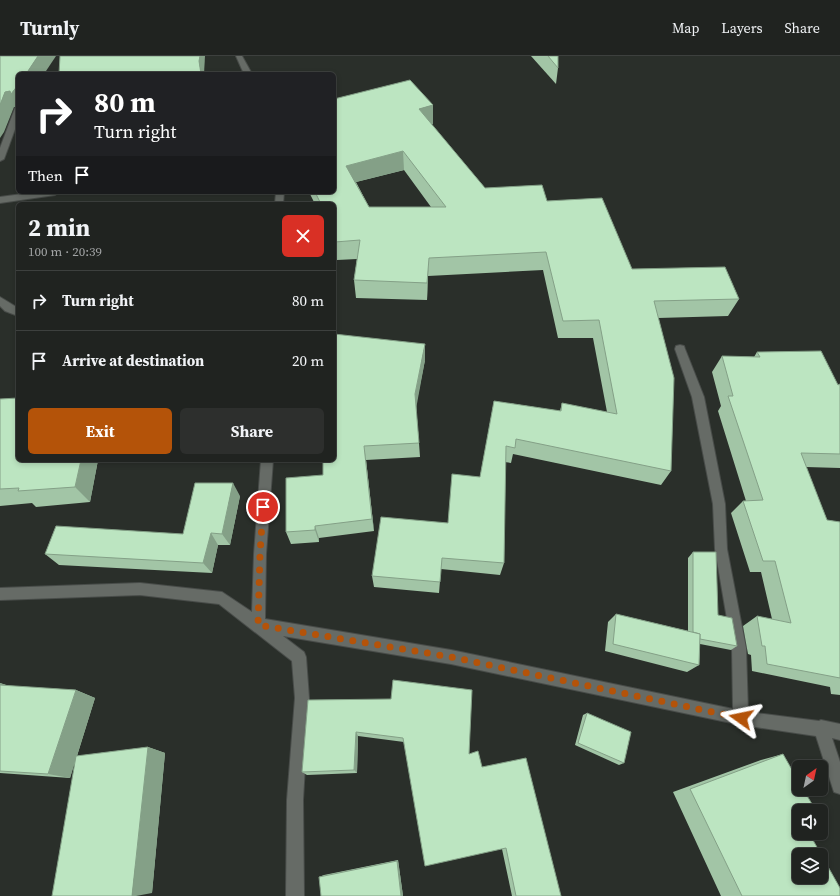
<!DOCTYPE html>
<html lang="en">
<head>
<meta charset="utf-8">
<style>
  :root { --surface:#202320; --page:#2d2f2d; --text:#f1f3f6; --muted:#a2a4a5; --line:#3d403e; --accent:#b45309 }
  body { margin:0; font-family:"Source Serif 4",serif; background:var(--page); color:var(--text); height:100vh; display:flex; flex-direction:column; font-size:15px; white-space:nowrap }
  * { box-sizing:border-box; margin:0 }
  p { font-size:13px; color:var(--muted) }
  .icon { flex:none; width:22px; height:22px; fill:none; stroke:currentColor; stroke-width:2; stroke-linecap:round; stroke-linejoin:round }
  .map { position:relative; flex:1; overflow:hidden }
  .details { position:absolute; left:16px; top:146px; width:320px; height:260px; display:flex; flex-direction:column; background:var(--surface); border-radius:6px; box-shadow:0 2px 6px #0003,0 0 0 1px var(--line) }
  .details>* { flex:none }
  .hud { position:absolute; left:16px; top:16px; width:320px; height:122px; border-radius:6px; box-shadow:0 2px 6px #0003,0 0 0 1px var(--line); background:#202124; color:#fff; overflow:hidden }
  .needle { width:26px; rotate:33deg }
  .buttons { position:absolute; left:792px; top:704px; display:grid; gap:8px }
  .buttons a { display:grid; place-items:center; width:36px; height:36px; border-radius:6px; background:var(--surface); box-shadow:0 2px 6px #0003,0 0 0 1px var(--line); font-size:20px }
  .pin { position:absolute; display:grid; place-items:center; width:34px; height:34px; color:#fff; margin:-17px; border:2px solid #fff; border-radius:50%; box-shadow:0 1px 4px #0007 }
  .me { position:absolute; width:44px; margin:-22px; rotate:282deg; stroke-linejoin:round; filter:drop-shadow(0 0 3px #0008) }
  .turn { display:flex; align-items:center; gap:14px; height:84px; padding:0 12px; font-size:18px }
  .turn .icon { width:52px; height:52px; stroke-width:2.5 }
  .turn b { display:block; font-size:28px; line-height:34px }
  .then { display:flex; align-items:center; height:38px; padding:0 12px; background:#0003; gap:8px; font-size:15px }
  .round { display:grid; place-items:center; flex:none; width:42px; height:42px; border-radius:6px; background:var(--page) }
  .overview { display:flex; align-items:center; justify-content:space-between; height:68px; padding:0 12px }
  h1 { font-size:24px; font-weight:700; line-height:30px }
  .button { display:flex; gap:8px; margin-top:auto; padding:8px 12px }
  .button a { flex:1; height:46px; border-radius:6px; background:var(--accent); color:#fff; font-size:16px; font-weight:700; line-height:46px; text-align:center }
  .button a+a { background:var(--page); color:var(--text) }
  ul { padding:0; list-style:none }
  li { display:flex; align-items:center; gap:12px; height:60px; padding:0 12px; border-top:1px solid var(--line) }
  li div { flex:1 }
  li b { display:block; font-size:15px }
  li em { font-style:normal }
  header { display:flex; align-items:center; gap:24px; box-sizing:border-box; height:56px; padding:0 20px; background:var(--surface); border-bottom:1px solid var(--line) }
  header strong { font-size:19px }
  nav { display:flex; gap:22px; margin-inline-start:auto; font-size:14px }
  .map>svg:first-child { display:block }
</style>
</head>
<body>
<header>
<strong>Turnly</strong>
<nav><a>Map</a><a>Layers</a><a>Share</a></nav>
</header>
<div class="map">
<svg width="840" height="840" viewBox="0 0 840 840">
  <rect width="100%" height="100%" fill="#2a2f2a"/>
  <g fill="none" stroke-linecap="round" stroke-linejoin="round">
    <g stroke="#484c49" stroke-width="2">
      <g id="minor">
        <polygon points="236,0 242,0 252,18 244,18"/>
        <polygon points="15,52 18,52 18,65 4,103 0,105 0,92"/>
        <polygon points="37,136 59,136 55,139 0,147 0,141"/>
        <polygon points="276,136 284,136 283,148 275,148"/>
        <polygon points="0,241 18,252 18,260 5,255 0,250"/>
        <polygon points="680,289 684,290 685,293 704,341 725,448 727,493 746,592 748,656 819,665 821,664 840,668 840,684 832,682 840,706 840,738 834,736 832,730 816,680 741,669 451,608 283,580 304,596 306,601 309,642 303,744 304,840 286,840 287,744 295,642 292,605 219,548 140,539 0,544 0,532 140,527 222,536 252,556 254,498 261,404 273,404 266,498 265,563 451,594 733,653 732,592 715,493 713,448 692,341 675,293 676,290"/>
      </g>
    </g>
    <use href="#minor" fill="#666b66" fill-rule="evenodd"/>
  </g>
  <g fill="#a2c5a6" fill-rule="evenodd">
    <polygon points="531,0 558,0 558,12 556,28"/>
    <path d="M334,43l99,25h-2l54,64 62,13 85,68 107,30 -11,17 -70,2 13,153 -10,14 -148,-31 -2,9 -6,-1 -1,101 -4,12 -59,-6 -2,24 -65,-6 -2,-11 76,-53 32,-46 14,-76 66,10 2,-8 45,9 -14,-74h-35l-15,-68 -115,6 -1,24 -71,-2 -2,-18 3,-21 -20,1 -2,-18 -1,-38h-19l-6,-12h25zM404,114l27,37h-62l-13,-25z"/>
    <polygon points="757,296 838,329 840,328 840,412 806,411 827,464 840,466 840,639 831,638 830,631 752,615 751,599 748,598 743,570 757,560 772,563 761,516 750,516 731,457 743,445 746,445 718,355 721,350 712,316 722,300 754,301"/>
    <polygon points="425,304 416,349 419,387 420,401 366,404 374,475 319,482 319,486 291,488 286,476 323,419"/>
    <polygon points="0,343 98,404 90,446 36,451 32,447 0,450"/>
    <polygon points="240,440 230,489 218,489 212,517 59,509 45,498 183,478"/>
    <polygon points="693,496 718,559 737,590 731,594 700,588 699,609 687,616 605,595 608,566 616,558 688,575 688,502"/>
    <polygon points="0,627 9,630 76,634 95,642 77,700 148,691 165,697 152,837 74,708 70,722 0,717"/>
    <polygon points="308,644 469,698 482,711 561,840 512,840 502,793 404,686 358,680 357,717 307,719 302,716"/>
    <polygon points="587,657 624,707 619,709 575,689 583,659"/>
    <polygon points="783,698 799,755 799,777 840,840 721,840 673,736 761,704"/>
    <polygon points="398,804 403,840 319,821 324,819"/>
  </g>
  <g fill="#84a087">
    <polygon points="38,0 56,0 44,18 26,18"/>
    <polygon points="200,0 205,0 204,18 201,18 199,5"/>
    <polygon points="18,29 18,51 14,51 4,76 0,82 0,49 5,36 10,35"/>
    <polygon points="433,49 433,68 419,72 419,53"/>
    <polygon points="403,95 404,114 348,128 346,110"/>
    <polygon points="429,202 428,220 427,244 427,227"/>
    <polygon points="425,288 425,304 416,353 415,338"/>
    <polygon points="364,390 366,404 374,475 372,463"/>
    <polygon points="81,404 98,404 90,446 75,431"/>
    <polygon points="233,427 240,440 230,489 222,478"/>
    <polygon points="315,470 319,482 319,486 315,474"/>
    <polygon points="211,477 218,489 212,517 203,507"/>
    <polygon points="0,627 21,634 0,630"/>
    <polygon points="76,634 95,642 70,722 48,718"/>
    <polygon points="356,676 358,680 357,717 354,714"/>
    <polygon points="148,691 165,697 152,837 136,840 132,840"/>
    <polygon points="398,804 403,840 401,840 397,805"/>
  </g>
  <g fill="#bce5c1" stroke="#84a087" fill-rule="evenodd">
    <polygon points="0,0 38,0 26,18 18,18 18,29 11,38 10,35 5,36 0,49"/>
    <polygon points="60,0 200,0 199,5 201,18 59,18"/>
    <polygon points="548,0 558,0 558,12"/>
    <path d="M410,24l23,25 -14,4 66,79 57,-3 5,16 55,-3 30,71 93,-2 14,32 -85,2 20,77 -3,93 -155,-32 -1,9 -9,-2 -2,117 -62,-5 -2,24 -68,-6 9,-59 67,6 4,-49 28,3 14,-76 67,10 1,-8 55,11 -18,-94 -36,1 -17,-69 -117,6 -2,25 -73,-3 6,-40 -25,2 -1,-38h-13l-6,-12h19v-93zM403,95l43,56h-77l-23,-41z"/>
    <polygon points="334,278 425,288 415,338 419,387 364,390 372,463 315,470 315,474 286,476 286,422 323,419 323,404 334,404"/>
    <polygon points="821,295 838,329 840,328 840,398 801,397 827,464 840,466 840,622 767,608 765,590 762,590 757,560 791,567 775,505 763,505 743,445 763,444 728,340 733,340 722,300 760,301 757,296"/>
    <polygon points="18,342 18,404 81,404 75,431 18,435 19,432 0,433 0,343"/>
    <polygon points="195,427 233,427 222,478 211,477 203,507 45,498 56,470 183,478"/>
    <polygon points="693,496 716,496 718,559 732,562 737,590 700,583 700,578 693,576"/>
    <polygon points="616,558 700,578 699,609 613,588"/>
    <polygon points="393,624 472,634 469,698 478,695 482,711 526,702 561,840 516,840 506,792 425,810 403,682 356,676 354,714 302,716 308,644 391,643"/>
    <polygon points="0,629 76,634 48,718 0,715"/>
    <polygon points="587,657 631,676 624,707 578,687"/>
    <polygon points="148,691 132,840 52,840 76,700"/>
    <path d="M783,698l16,28v7h4l12,20 -4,2h-12v22h10l31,55v8h-98l-52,-107zM799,799h22v22h-22z"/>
    <polygon points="397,805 401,840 321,840 319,821"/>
  </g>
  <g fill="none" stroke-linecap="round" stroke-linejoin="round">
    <polyline stroke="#b45309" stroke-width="7" stroke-dasharray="0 12.6" points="263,451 260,498 258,569 451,601 741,662"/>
  </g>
</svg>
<div class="buttons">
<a><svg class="needle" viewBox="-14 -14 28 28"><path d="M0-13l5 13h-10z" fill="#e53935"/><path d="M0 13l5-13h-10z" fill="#a2a4a5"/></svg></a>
<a><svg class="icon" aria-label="sound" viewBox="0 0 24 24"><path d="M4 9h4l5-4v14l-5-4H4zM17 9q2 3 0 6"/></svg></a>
<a><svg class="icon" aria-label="layers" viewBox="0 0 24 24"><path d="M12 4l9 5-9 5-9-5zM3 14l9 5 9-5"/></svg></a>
</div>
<div class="pin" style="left:263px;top:451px;background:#d93025"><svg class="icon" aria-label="arrive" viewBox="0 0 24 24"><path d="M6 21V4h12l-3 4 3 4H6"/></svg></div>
<svg class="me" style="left:741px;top:662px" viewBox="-20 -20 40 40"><path d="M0-17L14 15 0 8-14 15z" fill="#b45309" stroke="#fff" stroke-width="4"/></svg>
<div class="hud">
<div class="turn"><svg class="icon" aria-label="right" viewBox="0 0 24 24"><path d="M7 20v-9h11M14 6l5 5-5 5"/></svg><div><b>80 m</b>Turn right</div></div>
<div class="then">Then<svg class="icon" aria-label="arrive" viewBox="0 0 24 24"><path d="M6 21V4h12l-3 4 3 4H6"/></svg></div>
</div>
<section class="details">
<div class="overview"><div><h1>2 min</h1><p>100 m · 20:39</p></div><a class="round" style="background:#d93025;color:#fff"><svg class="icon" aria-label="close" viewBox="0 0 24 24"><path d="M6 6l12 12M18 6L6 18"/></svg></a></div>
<ul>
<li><svg class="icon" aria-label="right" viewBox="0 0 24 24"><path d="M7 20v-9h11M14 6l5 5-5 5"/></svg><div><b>Turn right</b></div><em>80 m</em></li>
<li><svg class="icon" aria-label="arrive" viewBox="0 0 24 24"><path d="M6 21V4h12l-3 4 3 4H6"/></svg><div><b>Arrive at destination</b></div><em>20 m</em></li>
</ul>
<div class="button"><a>Exit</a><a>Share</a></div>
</section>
</div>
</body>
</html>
